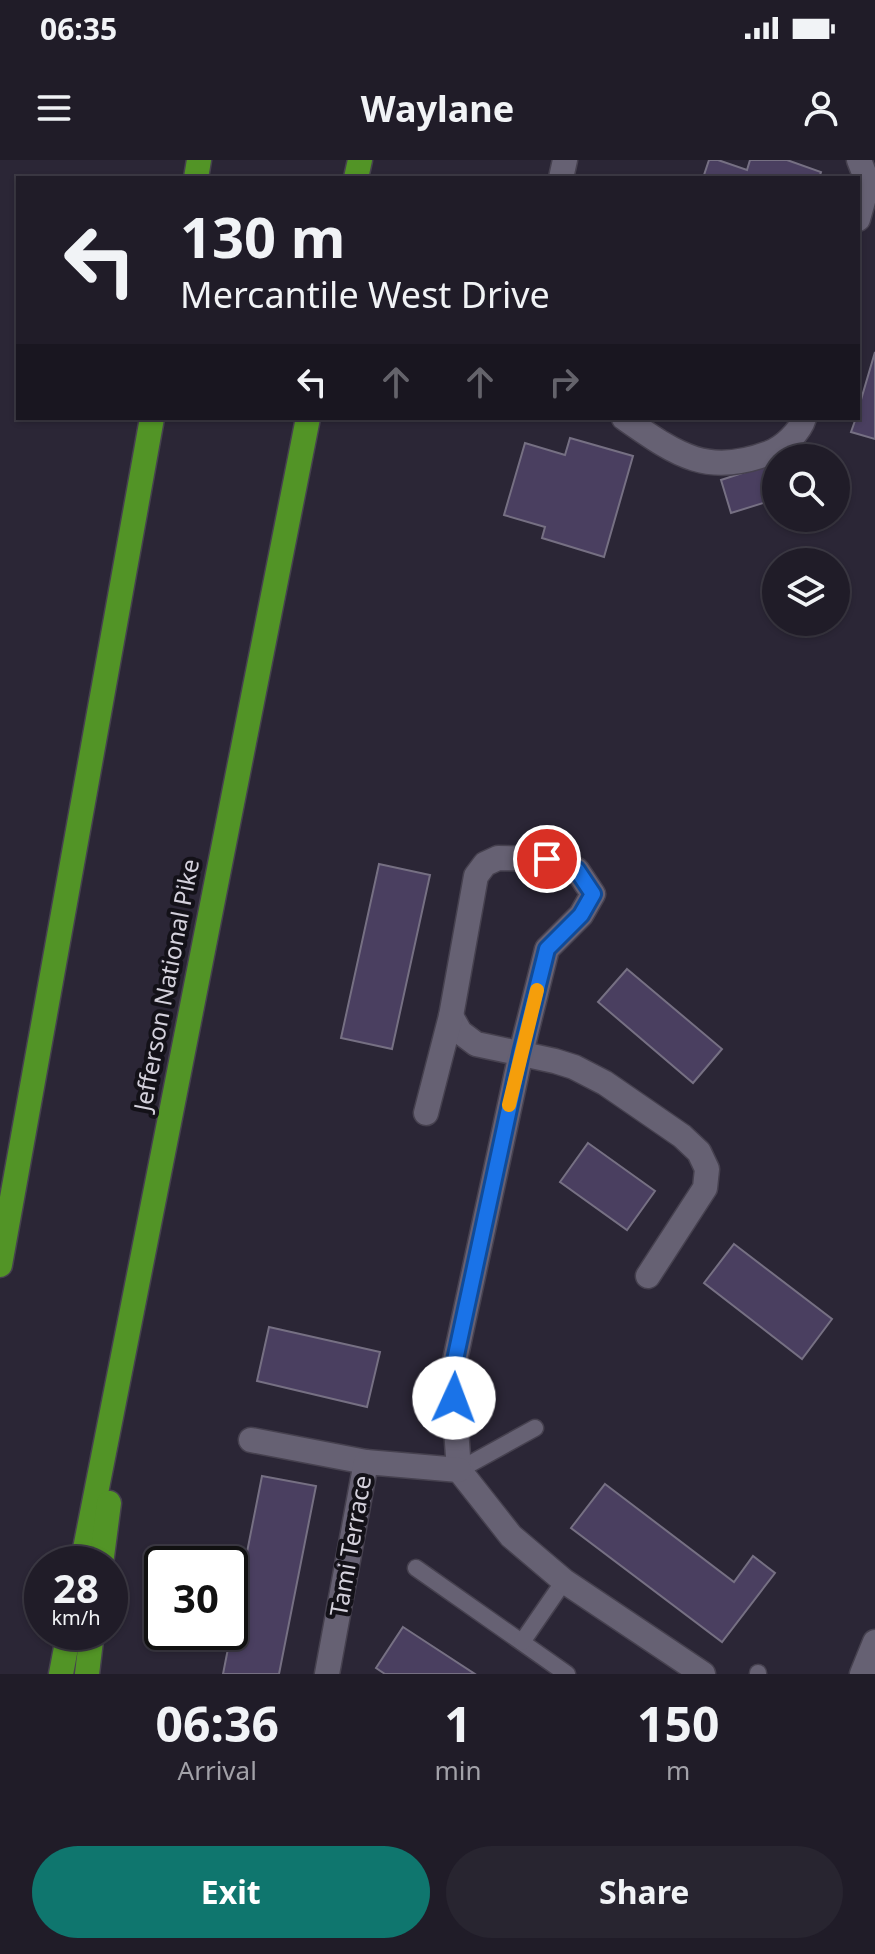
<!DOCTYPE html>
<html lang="en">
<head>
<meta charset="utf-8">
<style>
  :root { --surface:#201c28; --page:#282530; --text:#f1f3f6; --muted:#a2a1a8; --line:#3d3a45; --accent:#0f766e }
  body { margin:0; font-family:"Noto Sans",sans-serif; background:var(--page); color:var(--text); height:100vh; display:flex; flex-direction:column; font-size:30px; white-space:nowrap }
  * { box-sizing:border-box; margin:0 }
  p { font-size:26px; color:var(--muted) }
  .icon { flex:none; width:44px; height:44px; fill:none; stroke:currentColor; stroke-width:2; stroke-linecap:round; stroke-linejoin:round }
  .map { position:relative; height:1514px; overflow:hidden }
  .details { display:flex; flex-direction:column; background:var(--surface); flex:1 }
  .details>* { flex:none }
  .top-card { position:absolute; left:16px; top:16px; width:844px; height:244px; border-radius:0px; box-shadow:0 2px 6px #0004,0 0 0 2px var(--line); background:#201c28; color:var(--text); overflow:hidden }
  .controls { position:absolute; left:762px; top:284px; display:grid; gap:16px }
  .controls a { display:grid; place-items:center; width:88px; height:88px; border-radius:50%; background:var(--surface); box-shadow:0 2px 6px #0004,0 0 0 2px var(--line); font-size:40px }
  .speed { position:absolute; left:24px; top:1386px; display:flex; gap:16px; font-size:40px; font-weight:700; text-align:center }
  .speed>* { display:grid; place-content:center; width:104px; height:104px; border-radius:50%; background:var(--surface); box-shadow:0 2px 6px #0004,0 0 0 2px var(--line); line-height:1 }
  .speed small { font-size:20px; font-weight:400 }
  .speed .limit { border:4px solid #111; border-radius:12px; background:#fff; color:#111 }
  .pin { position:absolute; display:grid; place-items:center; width:68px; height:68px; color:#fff; margin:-34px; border:4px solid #fff; border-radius:50%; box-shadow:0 2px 8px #0007 }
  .me { position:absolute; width:88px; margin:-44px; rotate:2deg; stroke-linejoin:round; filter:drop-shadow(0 0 6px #0008) }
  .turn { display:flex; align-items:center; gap:28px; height:168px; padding:0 32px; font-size:36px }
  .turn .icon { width:104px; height:104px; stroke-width:2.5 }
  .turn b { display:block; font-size:56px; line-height:68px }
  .lanes { display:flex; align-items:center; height:76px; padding:0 32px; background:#0003; justify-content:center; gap:40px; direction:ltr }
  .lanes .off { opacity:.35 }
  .eta { display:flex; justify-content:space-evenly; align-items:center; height:136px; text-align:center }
  .eta b { font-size:48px; font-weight:700; line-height:56px }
  .button { display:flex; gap:16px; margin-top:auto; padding:16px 32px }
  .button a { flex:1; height:92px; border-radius:48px; background:var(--accent); color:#fff; font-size:32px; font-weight:700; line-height:92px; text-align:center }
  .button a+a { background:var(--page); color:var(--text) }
  .status { display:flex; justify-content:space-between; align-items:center; height:56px; padding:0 40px; background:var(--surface); direction:ltr }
  .status svg { height:22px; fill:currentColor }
  header { display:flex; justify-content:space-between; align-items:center; height:104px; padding:0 32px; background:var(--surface); font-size:36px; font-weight:700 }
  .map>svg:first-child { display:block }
</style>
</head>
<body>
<div class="status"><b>06:35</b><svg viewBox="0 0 49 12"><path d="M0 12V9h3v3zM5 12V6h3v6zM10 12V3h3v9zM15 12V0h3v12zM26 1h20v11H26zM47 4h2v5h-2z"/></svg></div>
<header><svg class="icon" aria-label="menu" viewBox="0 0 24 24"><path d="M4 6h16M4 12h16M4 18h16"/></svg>Waylane<svg class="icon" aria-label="person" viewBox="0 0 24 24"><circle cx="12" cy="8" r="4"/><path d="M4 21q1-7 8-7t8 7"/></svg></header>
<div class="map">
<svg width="875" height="1514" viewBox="0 0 875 1514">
  <rect width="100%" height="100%" fill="#2b2636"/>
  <g fill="#4a3f60" stroke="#767083" stroke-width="2">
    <polygon points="709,0 718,0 747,10 750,0 787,0 821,12 819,18 703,18"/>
    <polygon points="875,192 875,279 851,272 856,258 858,258 858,250"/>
    <polygon points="570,278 633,296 604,397 542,378 545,367 504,355 525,283 565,295"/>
    <polygon points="776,302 776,339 731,353 721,320"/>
    <polygon points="379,704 430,715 392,889 341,878"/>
    <polygon points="627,809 722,889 693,923 598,842"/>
    <polygon points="588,983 655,1031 627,1070 560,1022"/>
    <polygon points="734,1084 832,1159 802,1199 704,1123"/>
    <polygon points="269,1167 380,1192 367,1247 257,1221"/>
    <polygon points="262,1316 316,1326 279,1514 223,1514"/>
    <polygon points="605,1324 734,1422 753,1396 775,1413 722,1482 571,1368"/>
    <polygon points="403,1467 475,1514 385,1514 376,1508"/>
  </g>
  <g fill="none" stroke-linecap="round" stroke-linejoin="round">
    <g stroke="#46414f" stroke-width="19">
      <g id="service">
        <polyline points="459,1310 535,1268"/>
        <polyline points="416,1408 567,1514"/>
        <polyline points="522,1482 564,1421"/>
        <polyline points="758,1514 758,1513"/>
      </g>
    </g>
    <g stroke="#46414f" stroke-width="27">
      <g id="minor">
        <polyline points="561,18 565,0"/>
        <polyline points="858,59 868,23 859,0"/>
        <path d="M624,258c52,36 82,59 145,35 14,-5 31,-21 35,-35"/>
        <polyline points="451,856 460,872 476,884 555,901 574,907 605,923 682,976 699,992 707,1009 705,1028 648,1116"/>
        <polyline points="426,953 451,856 476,716 485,704 498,698 547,699 577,710 593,734 581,755 547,789 521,893 452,1214 459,1310 511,1376 564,1421 703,1514"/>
        <polyline points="251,1280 366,1302"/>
        <polyline points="327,1514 366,1302 459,1310"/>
        <polyline points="862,1514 875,1482"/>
      </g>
    </g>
    <g stroke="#46414f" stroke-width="27">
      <g id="motorway">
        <polyline points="196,18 199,0"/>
        <polyline points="356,18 360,0"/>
        <polyline points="0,1105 152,258"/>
        <polyline points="82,1404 308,258"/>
        <polyline points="101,1404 109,1343"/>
        <polyline points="61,1514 69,1472"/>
        <polyline points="87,1514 92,1472"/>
      </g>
    </g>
    <use href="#service" stroke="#666173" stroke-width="16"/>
    <use href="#minor" stroke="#666173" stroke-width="24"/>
    <use href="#motorway" stroke="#529426" stroke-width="24"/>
  </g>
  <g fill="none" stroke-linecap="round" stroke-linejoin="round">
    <g stroke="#114b97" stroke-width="20">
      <polyline id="route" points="454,1238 452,1214 521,893 547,789 581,755 593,734 577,710 547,699"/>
    </g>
    <use href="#route" stroke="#1a73e8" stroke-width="14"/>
    <polyline stroke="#f59e0b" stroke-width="14" points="509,945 537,830"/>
  </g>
  <g text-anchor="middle" stroke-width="8" stroke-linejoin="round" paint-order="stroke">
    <g font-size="24" fill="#d4d1dc" stroke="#131118">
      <text transform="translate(167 825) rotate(-79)" y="8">Jefferson National Pike</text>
      <text transform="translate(351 1386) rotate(-80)" y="8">Tami Terrace</text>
    </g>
  </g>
</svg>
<div class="controls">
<a><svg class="icon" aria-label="search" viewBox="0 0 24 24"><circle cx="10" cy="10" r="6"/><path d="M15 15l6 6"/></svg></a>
<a><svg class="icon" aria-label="layers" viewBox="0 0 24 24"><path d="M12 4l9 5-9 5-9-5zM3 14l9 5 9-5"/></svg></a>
</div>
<div class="speed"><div>28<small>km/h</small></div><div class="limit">30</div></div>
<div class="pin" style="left:547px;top:699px;background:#d93025"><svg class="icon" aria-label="arrive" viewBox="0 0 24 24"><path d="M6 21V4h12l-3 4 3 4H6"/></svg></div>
<svg class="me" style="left:454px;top:1238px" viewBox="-20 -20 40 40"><circle r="19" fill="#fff"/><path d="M0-13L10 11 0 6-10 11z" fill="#1a73e8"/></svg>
<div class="top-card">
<div class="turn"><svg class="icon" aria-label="left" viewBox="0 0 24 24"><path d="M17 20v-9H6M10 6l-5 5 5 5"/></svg><div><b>130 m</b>Mercantile West Drive</div></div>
<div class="lanes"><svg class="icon" aria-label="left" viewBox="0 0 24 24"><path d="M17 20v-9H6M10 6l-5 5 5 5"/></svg><svg class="icon off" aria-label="ahead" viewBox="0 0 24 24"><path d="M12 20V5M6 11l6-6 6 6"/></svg><svg class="icon off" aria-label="ahead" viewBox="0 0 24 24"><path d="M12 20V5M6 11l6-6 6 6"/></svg><svg class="icon off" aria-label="right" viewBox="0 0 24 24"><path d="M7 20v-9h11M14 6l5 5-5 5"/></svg></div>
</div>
</div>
<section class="details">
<div class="eta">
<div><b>06:36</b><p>Arrival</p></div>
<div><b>1</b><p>min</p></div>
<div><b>150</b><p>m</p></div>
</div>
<div class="button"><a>Exit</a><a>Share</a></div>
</section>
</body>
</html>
